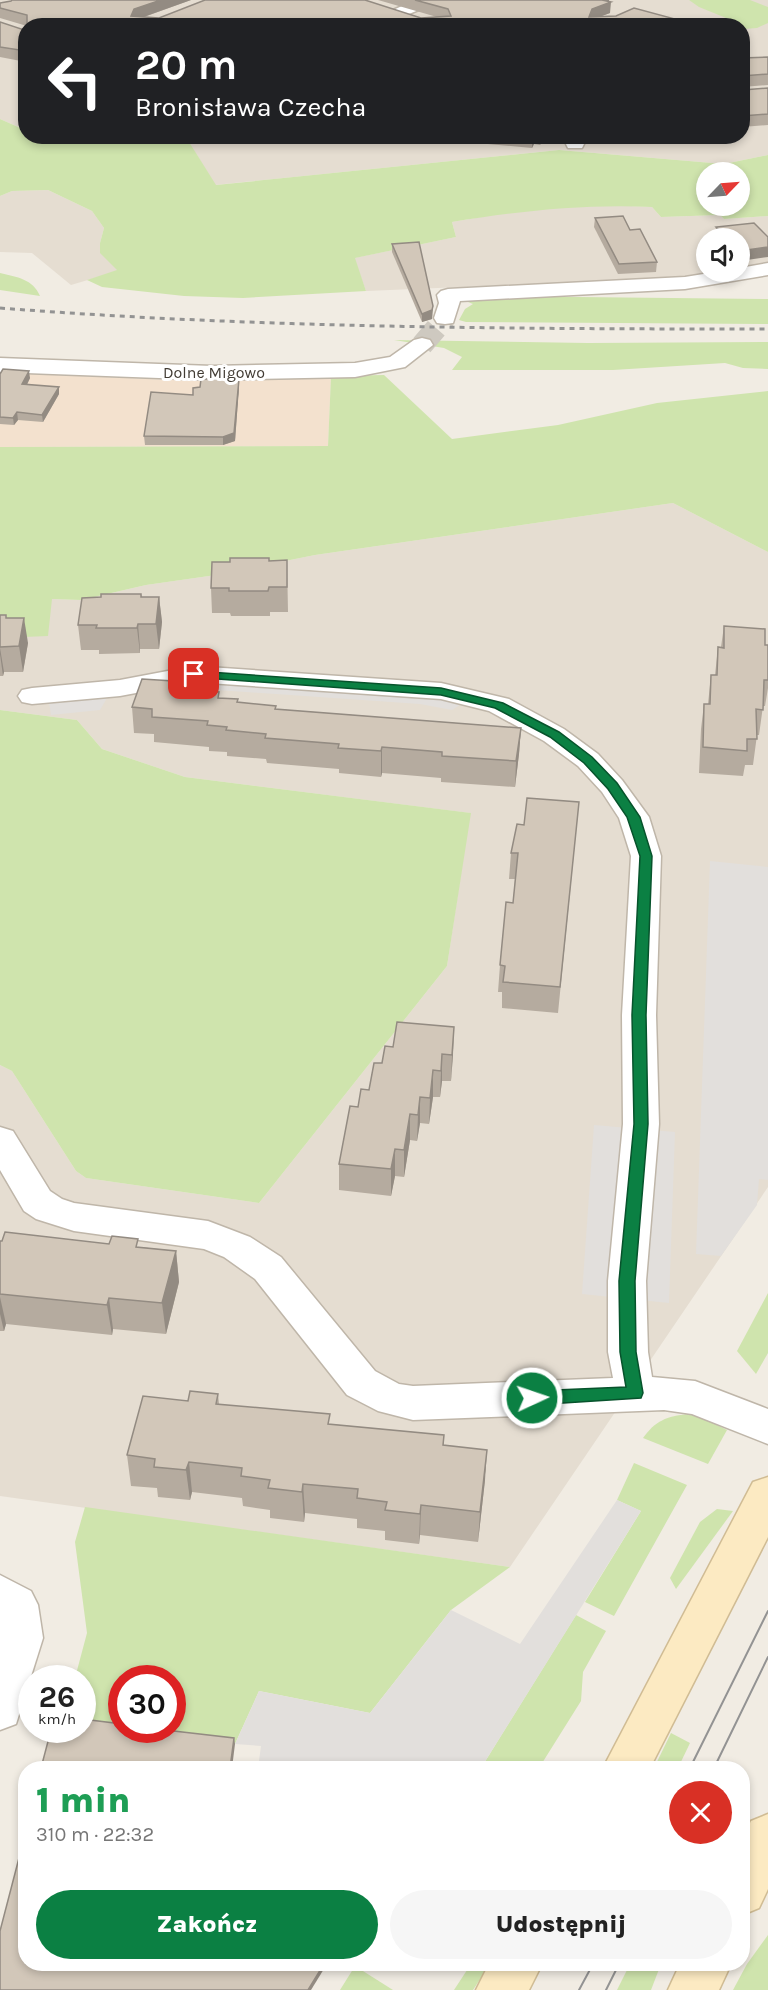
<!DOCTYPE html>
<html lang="pl">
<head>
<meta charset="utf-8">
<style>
  :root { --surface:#fff; --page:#f6f6f6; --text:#222; --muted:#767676; --accent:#0b8043 }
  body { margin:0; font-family:Karla,sans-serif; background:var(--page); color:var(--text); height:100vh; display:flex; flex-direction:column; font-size:22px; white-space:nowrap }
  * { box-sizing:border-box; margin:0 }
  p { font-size:20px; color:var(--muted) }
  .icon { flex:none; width:33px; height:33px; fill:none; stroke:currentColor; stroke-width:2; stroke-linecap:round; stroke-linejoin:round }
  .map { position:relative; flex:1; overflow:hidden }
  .panel { position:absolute; left:18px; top:1761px; width:732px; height:210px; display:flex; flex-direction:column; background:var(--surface); border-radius:24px; box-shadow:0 3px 9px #0003 }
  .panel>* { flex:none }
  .banner { position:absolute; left:18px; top:18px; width:732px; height:126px; border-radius:24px; box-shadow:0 3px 9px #0003; background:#202124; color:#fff; overflow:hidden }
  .needle { width:39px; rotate:65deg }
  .fabs { position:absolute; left:696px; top:162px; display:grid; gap:12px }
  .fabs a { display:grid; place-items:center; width:54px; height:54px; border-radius:50%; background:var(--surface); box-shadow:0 3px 9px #0003; font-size:30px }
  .speed { position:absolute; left:18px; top:1665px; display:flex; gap:12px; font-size:30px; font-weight:700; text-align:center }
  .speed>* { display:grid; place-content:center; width:78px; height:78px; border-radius:50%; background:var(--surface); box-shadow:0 3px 9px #0003; line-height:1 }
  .speed small { font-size:15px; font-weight:400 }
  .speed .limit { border:9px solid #d22; background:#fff; color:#111 }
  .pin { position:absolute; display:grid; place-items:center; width:51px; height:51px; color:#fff; margin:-26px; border-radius:12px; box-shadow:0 3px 9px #0006 }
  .me { position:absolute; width:66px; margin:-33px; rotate:87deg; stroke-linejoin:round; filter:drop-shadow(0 0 4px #0008) }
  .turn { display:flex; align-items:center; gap:21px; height:126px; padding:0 18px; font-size:27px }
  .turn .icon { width:78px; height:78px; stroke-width:2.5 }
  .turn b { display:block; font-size:42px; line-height:51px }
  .round { display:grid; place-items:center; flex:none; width:63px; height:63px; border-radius:32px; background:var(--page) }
  .headline { display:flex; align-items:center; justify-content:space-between; height:102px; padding:0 18px }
  h1 { font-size:36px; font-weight:800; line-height:45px; color:#1e9e55 }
  .primary-button { display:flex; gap:12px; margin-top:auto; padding:12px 18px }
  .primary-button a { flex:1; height:69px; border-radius:36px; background:var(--accent); color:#fff; font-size:24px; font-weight:800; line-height:69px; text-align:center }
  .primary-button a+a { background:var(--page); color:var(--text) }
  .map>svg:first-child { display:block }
</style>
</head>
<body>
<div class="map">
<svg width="768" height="1990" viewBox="0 0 768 1990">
  <rect width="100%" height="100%" fill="#f1ece3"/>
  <g fill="#e5ddd1">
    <polygon points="0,0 768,0 768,155 724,164 559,150 215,185 186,137 742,136 742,26 26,26 25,130 0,119"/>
    <polygon points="48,190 92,211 104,228 100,243 118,271 71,285 32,253 0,252 0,196 12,191"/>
    <polygon points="608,205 652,207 661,217 720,215 724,219 768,216 768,265 740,269 740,238 706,238 706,272 724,272 645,281 586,282 366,291 354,258 456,237 452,222 521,210"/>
    <polygon points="673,503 768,552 768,1187 510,1567 0,1496 0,1065 12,1071 76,1171 86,1178 259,1203 447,966 470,813 185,777 102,749 77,720 0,710 0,638 52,599 81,600 146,585 216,575 315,555"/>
  </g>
  <polygon fill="#f3e1ce" points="0,372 169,380 195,377 331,376 328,446 0,447"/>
  <g fill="#cfe4ad" fill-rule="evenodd">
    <polygon points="689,0 750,0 768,7 768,23 757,28 744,29 742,26 733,25 736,22 699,7"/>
    <path d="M0,119l25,11 1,6 160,1 30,48 343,-35 165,14 44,-9v61l-44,3 -4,-4 -59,2 -9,-10c-69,-3 -132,4 -200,15l4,15 -101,21 11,33 -123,7 -59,-2 -82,-9 -15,-7 30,-10 -17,-17v-10l4,-15 -12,-17 -44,-21 -36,1 -12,5zM706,172h34v34h-34z"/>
    <path d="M0,273c17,4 33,6 40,23l-40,-6z"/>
    <polygon points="484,296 768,299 768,324 466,322 459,320 465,309 473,304 468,302"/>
    <polygon points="394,340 588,343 768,342 768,369 743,368 725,363 613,370 452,370 462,357 444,348"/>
    <polygon points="384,375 452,439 558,425 657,403 768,391 768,552 673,503 315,555 216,575 146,585 81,600 52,599 48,636 0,638 0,447 328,446 331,376"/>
    <polygon points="0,710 77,720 102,749 185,777 471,813 447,966 259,1203 86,1178 76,1171 12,1071 0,1065"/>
    <polygon points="768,1293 768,1353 756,1374 737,1351"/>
    <path d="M688,1414l11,2 28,14 -19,34 -65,-26c12,-17 24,-22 45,-24z"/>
    <polygon points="634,1463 687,1485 614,1616 585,1602 641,1511 617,1500"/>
    <polygon points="85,1507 510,1567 451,1610 370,1713 259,1691 235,1744 122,1730 172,1730 172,1678 122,1678 121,1729 83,1724 82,1678 75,1678 87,1633 75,1542"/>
    <polygon points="717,1509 733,1511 676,1589 670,1578 700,1522"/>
    <polygon points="576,1615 606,1631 583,1672 581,1701 539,1768 481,1768"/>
    <polygon points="671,1733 690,1743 678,1768 654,1768"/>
    <polygon points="768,1935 768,1990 733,1990 747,1964"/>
    <polygon points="471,1964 490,1964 473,1990 454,1990"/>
    <polygon points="630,1964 661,1964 651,1990 617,1990"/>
    <polygon points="355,1966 393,1990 340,1990"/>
  </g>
  <g fill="#e2dfdc">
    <polygon points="208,678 466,701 452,710 420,704 203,689"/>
    <polygon points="47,690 110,693 100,710 51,715"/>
    <polygon points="710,861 768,867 768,1180 759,1179 757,1205 721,1256 696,1254"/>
    <polygon points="594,1125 675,1132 669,1303 582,1294"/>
    <polygon points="617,1500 641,1511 481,1768 258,1768 261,1746 235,1744 259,1691 370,1713 451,1610 520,1644"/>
  </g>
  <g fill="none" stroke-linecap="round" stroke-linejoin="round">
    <polyline stroke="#cec9c0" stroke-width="22" stroke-dasharray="22 11" stroke-linecap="butt" points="422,345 445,318"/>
    <g stroke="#bfb6a9" stroke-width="3">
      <g id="street">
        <polygon points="416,0 438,0 436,3 399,18 391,13 393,10"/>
        <polygon points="570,136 588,136 582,148 568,148 566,144"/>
        <polygon points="768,263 768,275 685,289 460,301 453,323 445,324 437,323 434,318 439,303 437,295 441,291 448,289 685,277 716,272 740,272 740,268"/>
        <polygon points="422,338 430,340 433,345 405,367 355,377 212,380 0,372 0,358 212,366 355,363 390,357 414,340"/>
        <polygon points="194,666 441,683 509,699 564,729 598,754 622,780 649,817 661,856 656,1015 659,1124 646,1281 648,1352 652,1377 695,1381 768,1409 768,1444 692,1414 664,1410 413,1420 378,1411 347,1395 255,1279 224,1257 204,1249 74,1231 36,1219 24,1211 0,1170 0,1127 13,1131 50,1191 62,1199 74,1203 208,1221 250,1237 281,1257 375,1371 399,1384 413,1386 613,1378 608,1352 608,1281 623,1124 622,1015 631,856 619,818 602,792 578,766 544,741 489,711 441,699 194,682 120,696 32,704 22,702 18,696 22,690 32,688 120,680"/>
        <polygon points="0,1575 31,1591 38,1605 43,1638 16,1724 0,1730"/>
      </g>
    </g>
    <g stroke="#d0bc94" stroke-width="3">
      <g id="secondary">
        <polygon points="768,1477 768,1537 650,1768 603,1768 753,1482"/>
        <polygon points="768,1814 768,1889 759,1908 742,1915 742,1839 751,1821"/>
        <polygon points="489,1964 542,1964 529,1990 476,1990"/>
        <polygon points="680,1964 731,1964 719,1990 668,1990"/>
      </g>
    </g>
    <use href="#street" fill="#fff" fill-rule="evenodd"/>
    <use href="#secondary" fill="#fceac2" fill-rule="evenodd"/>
    <g stroke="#939393" stroke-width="2">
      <polyline points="690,1768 768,1611"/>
      <polyline points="714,1768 768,1657"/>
      <polyline points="579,1990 593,1964"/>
      <polyline points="606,1990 619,1964"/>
    </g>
    <path stroke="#939393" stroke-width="3" stroke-dasharray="5 5" stroke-linecap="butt" d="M0,308c256,20 512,21 768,21"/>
  </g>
  <g fill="#b5ab9f">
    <polygon points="12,0 191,0 144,17 159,18 421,18 437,17 378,0 609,0 610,13 599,17 675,19 674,26 27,26 0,18 0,3 11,1"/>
    <polygon points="0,22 24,30 26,28 26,62 0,57"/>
    <polygon points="768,57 768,85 742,87 742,58"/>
    <polygon points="768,88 768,125 742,127 742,89 743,90"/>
    <polygon points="326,136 349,136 345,140"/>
    <polygon points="420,136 544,136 540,145 534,144 532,148 420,138"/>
    <polygon points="595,218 630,230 657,262 656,272 618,274 594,227"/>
    <polygon points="716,227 768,237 740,261 740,238 717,238 715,236"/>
    <polygon points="392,244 433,306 432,319 422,322 392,252"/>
    <polygon points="0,374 30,378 27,385 59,387 59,394 43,422 18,420 14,425 0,424"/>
    <polygon points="239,379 239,387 235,441 223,445 145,445 144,436 193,395 200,387"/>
    <polygon points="287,560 288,612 270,612 270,616 231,616 230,613 212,613 211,588 269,561"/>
    <polygon points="141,594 142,597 159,597 162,622 159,649 140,649 140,653 99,654 99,650 81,650 78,625 101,597"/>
    <polygon points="0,615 7,618 28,643 23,672 4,672 3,676 0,676"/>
    <polygon points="724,626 765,645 768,645 768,688 765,706 763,706 759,735 757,735 753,765 745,765 743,776 699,773 701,729 704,704 708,704 711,675 715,675 718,647 721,647"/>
    <polygon points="173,681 173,686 220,698 238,699 238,702 276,709 521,728 519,754 515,787 441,782 441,778 382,773 381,777 339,773 339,769 267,763 266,759 227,756 227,752 209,751 209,747 154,742 154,734 134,733 132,707"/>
    <polygon points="579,802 558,1013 502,1008 502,992 498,992 500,965 513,903 515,879 509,879 511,853 524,825"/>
    <polygon points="393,1047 453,1054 451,1081 442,1081 440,1097 433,1097 429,1124 420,1123 417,1141 410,1140 404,1177 395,1176 391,1196 339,1190 339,1164 358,1107 369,1090 382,1063"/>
    <polygon points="0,1241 140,1247 176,1251 179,1282 166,1334 113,1329 112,1335 6,1324 4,1331 0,1331"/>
    <polygon points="218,1394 219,1404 330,1424 444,1435 444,1445 485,1480 478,1542 420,1535 419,1544 385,1540 385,1531 357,1528 357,1519 305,1513 304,1522 270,1518 270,1510 243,1506 242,1498 192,1492 190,1500 158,1497 157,1488 131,1486 127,1455 188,1401"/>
  </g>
  <g fill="#938b82">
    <polygon points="161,0 191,0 135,20 131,16 134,9"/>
    <polygon points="595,0 609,0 609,2 611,2 610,13 591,20 589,17"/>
    <polygon points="675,19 674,26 656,26"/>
    <polygon points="532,136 534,136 534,144 532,148"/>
    <polygon points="540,136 544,136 540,145"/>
    <polygon points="768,247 768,257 740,261 740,251"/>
    <polygon points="433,306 432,319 422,322 422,314"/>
    <polygon points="29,371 30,378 23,392 22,384"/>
    <polygon points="239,379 239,387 235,441 223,445 223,437"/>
    <polygon points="59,387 59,394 43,422 42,415"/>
    <polygon points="17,412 18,420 14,425 13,418"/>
    <polygon points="159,597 162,622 159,649 156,624"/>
    <polygon points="24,618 28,643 23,672 19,646"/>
    <polygon points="138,624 140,649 140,653 137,628"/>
    <polygon points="0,648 4,672 3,676 0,654"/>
    <polygon points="521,728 519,754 515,787 516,761"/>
    <polygon points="382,747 382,773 381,777 381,751"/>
    <polygon points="454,1027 453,1054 451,1081 452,1055"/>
    <polygon points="442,1054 442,1081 440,1097 441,1071"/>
    <polygon points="433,1070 433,1097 429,1124 430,1098"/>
    <polygon points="420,1097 420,1123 417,1141 418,1115"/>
    <polygon points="410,1114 410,1140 404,1177 404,1150"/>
    <polygon points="395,1149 395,1176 391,1196 391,1169"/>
    <polygon points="176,1251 179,1282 166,1334 162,1303"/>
    <polygon points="0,1297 6,1324 4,1331 0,1314"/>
    <polygon points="109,1298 113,1329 112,1335 107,1305"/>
    <polygon points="487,1450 485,1480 478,1542 480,1512"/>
    <polygon points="189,1462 192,1492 190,1500 186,1470"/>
    <polygon points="303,1484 305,1513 304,1522 302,1492"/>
    <polygon points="421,1505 420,1535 419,1544 420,1514"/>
    <polygon points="234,1738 235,1744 232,1768 230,1768"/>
    <polygon points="324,1964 327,1964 311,1990 308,1990"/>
  </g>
  <g fill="#d2c7b9" stroke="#938b82" stroke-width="1.5">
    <polygon points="12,0 161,0 134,9 131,16 159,18 205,0 365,0 421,18 451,16 448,9 415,0 602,0 611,2 592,9 589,17 616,16 634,8 675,19 656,26 27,26 27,15 0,8 0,3 11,1"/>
    <polygon points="0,22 24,30 26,28 26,51 0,47"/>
    <polygon points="768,57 768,74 742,76 742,58"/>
    <polygon points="768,88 768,114 742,116 742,89 743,90"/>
    <polygon points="623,216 630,230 640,229 657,262 619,264 595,218"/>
    <polygon points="754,223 768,237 768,247 740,251 740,238 727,238 716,227"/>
    <polygon points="419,242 433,306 432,310 422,314 392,244"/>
    <polygon points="3,369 29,371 22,384 59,387 42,415 17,412 13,418 0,417 0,374"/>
    <polygon points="201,379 239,379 234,433 223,437 144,436 151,392 193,395 193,388 200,387"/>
    <polygon points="230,558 269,558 269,561 287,560 287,587 269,587 268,591 229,591 229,588 211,588 212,562 230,562"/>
    <polygon points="101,594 141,594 141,597 159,597 156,624 138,624 137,628 96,628 97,625 78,625 82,598 101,597"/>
    <polygon points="0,615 6,615 6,618 24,618 19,646 0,647"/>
    <polygon points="724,626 765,629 765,645 768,645 768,680 764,680 763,710 756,709 757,739 747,739 747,751 703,747 704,704 710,704 711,675 717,675 718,647 724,648"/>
    <polygon points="142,679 173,681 171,686 190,687 189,690 219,692 218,698 238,699 237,702 276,706 275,709 521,728 516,761 442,756 442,752 382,747 381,751 338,748 339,744 265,738 266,734 226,730 227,727 207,725 208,721 152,717 152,709 132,707"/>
    <polygon points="527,798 579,802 560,987 503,982 505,966 500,965 506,902 513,903 518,853 511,853 517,824 524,825"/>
    <polygon points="397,1022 454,1027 452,1055 442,1054 441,1071 433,1070 430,1098 420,1097 418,1115 410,1114 404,1150 395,1149 391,1169 339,1164 350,1106 358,1107 361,1089 369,1090 374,1063 382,1063 385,1046 393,1047"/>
    <polygon points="5,1232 109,1244 112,1236 138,1239 136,1247 176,1251 162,1303 109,1298 107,1305 0,1294 0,1241 2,1241"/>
    <polygon points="190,1391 218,1394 216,1404 330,1414 328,1424 444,1435 443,1445 487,1450 480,1512 421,1505 420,1514 385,1510 387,1502 357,1498 358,1489 303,1484 302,1492 268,1488 270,1480 241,1476 242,1468 189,1462 186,1470 154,1467 155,1459 127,1455 143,1396 188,1401"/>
    <polygon points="82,1719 122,1724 122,1730 165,1730 234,1738 230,1768 41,1768 51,1730 82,1730"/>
    <polygon points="26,1831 26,1964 324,1964 308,1990 0,1990 0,1931"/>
  </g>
  <polygon fill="#0b8043" stroke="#07532c" stroke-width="1.5" points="194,671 441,688 503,703 559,732 592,757 617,783 640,817 652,856 646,1015 648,1124 635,1281 636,1352 643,1393 641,1398 532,1405 526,1403 524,1398 526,1393 532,1391 626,1387 620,1352 619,1281 634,1124 632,1015 640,856 627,817 608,789 584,763 550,737 495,708 441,695 190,677 188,674"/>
  <g text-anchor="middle" stroke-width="6" stroke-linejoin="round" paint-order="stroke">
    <g font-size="16" fill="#423c34" stroke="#fff">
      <text x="214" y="378">Dolne Migowo</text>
    </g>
  </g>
</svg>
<div class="fabs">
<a><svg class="needle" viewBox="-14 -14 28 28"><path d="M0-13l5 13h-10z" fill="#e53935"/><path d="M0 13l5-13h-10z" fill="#767676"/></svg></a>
<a><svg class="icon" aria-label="sound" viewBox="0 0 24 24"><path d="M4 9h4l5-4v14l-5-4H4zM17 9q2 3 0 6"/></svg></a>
</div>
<div class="speed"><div>26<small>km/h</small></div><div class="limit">30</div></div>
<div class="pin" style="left:194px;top:674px;background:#d93025"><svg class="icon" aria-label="arrive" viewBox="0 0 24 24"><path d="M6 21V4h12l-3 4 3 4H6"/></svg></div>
<svg class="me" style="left:532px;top:1398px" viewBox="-20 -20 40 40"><circle r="17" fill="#0b8043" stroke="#fff" stroke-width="3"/><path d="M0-11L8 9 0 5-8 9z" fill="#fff"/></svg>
<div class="banner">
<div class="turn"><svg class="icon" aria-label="left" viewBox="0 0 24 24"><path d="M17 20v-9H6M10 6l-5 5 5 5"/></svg><div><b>20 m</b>Bronisława Czecha</div></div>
</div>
<section class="panel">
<div class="headline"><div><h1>1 min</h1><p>310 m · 22:32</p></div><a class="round" style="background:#d93025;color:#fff"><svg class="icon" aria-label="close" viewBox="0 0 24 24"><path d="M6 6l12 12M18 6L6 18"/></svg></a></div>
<div class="primary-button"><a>Zakończ</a><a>Udostępnij</a></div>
</section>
</div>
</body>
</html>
